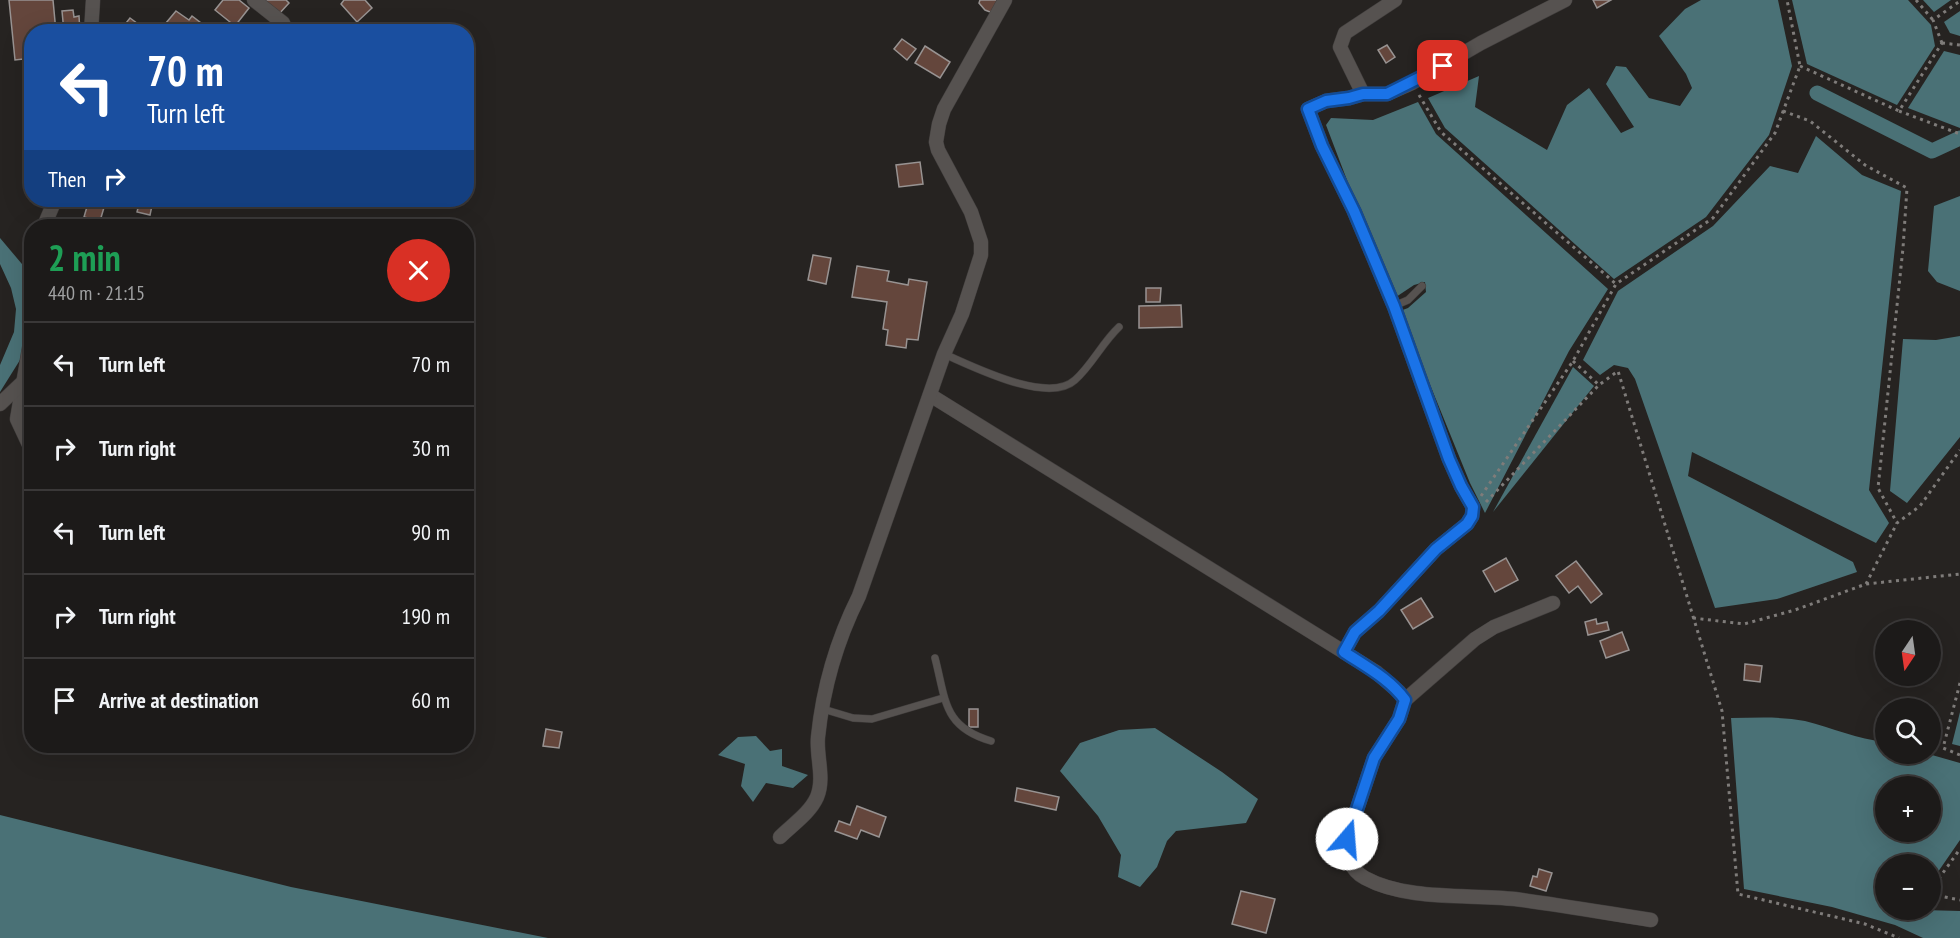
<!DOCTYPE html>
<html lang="en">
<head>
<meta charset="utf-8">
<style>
  :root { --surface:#1c1a19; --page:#252322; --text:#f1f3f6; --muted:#a0a1a2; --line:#3a3838 }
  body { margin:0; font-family:"PT Sans Narrow",sans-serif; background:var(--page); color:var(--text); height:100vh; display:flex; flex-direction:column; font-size:22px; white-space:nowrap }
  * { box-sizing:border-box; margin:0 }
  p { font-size:20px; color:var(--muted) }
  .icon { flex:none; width:33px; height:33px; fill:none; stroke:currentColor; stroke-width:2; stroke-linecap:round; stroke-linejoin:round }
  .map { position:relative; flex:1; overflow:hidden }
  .sheet { position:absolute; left:24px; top:219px; width:450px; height:534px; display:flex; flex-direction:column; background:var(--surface); border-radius:24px; box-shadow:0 6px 24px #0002,0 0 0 2px var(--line) }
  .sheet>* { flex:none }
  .banner { position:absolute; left:24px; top:24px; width:450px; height:183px; border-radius:24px; box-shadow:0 6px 24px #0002,0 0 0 2px var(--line); background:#1a4fa0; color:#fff; overflow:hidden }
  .needle { width:39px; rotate:193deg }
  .buttons { position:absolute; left:1875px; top:620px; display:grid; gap:12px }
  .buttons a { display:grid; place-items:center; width:66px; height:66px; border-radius:50%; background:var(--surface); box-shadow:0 6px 24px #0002,0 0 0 2px var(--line); font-size:30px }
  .pin { position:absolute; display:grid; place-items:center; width:51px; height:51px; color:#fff; margin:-26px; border-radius:12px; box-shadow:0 3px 9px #0006 }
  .me { position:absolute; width:66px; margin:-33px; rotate:18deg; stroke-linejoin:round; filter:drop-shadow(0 0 4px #0008) }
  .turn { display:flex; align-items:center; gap:21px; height:126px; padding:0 24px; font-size:27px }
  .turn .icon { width:78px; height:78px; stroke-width:2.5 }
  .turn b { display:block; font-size:42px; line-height:51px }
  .then { display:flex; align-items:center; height:57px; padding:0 24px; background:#0003; gap:12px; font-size:22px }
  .round { display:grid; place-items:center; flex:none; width:63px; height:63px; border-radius:32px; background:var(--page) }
  .head { display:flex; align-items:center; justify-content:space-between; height:102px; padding:0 24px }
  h1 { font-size:36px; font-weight:800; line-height:45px; color:#1e9e55 }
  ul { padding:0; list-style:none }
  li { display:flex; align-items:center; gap:18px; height:84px; padding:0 24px; border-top:2px solid var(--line) }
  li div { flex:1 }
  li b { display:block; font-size:22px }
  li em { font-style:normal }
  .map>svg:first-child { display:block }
</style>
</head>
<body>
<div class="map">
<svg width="1960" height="938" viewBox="0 0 1960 938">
  <rect width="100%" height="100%" fill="#262321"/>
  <g fill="#4a7176" fill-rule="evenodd">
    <polygon points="1701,0 1778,0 1792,66 1769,135 1706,217 1614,279 1445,128 1428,98 1479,76 1475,107 1547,150 1567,105 1589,88 1621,133 1634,127 1606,84 1616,66 1626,67 1649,98 1680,106 1692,88 1686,74 1659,36 1685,9"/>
    <polygon points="1792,0 1908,0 1931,25 1935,46 1897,105 1807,64"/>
    <polygon points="1923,0 1951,0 1934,12"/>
    <polygon points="1960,11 1960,36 1950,33 1944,22"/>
    <polygon points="1944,51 1960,55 1960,128 1908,108"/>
    <polygon points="1418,102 1436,134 1608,289 1569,351 1485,513 1470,483 1400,311 1408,308 1426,292 1425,282 1414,285 1396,297 1358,209 1326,125 1331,118 1373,120"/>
    <polygon points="1816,136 1862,175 1901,191 1869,490 1889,523 1876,543 1692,452 1688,476 1853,562 1857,572 1777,599 1715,608 1635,379 1628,368 1614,365 1600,375 1583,360 1618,291 1713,226 1770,166 1798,173"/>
    <polygon points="1960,196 1960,291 1937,282 1928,271 1934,206"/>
    <polygon points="0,238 27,270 31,281 32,313 20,360 0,392 0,365 14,332 16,309 11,288 0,264"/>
    <polygon points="1960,336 1960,437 1907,503 1890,491 1903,339 1936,340"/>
    <polygon points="1573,367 1594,386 1493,512"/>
    <polygon points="1960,712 1960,746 1952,744"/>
    <path d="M1731,718c24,0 50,-2 74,3 27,7 53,18 80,21l1,11h39l35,10v77l-29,42 -1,-18h-44v45l74,2v27h-37l-28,-13 -63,-18 -88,-18zM1886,786h44v45h-44z"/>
    <polygon points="1155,728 1222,772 1258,799 1246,823 1176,831 1167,841 1157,867 1140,887 1118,877 1121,855 1098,816 1060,771 1080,743 1119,730"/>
    <polygon points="756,736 770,751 782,749 782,766 808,775 793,788 766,783 753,802 741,786 745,764 718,755 738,737"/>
    <polygon points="0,815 291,887 548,938 0,938"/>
  </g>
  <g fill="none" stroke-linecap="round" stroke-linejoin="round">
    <polyline stroke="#4a7176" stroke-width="15" points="1817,93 1932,151 1960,138"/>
  </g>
  <g fill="#64463c" stroke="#989392" stroke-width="1.5">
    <polygon points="9,0 53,0 56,32 32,32 32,58 15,60"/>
    <polygon points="223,0 239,0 249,8 235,26 215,10"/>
    <polygon points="261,0 286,0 289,3 278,15"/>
    <polygon points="344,0 365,0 372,8 357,22 341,4"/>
    <polygon points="980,0 1001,0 998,8 990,12 985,10 979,3"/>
    <polygon points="1593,0 1611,0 1597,8"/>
    <polygon points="73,10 74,17 79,16 80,32 64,32 62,11"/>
    <polygon points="176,11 189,20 192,16 201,23 197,29 200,32 177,32 166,23"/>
    <polygon points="130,18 149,32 119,32"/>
    <polygon points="301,25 311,32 297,32"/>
    <polygon points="902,39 916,49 907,60 894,49"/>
    <polygon points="1387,45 1395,57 1386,63 1378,50"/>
    <polygon points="925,46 950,62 940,78 915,63"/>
    <polygon points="920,162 923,184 899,187 896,165"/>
    <polygon points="89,200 105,204 100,221 84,217"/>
    <polygon points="140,200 153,201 150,215 137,212"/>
    <polygon points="813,255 831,258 826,284 808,280"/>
    <polygon points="857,266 889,271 887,281 908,285 909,279 927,282 918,340 907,339 906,348 886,345 888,330 883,329 887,302 852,297"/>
    <polygon points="1146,288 1161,288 1160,302 1146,302"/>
    <polygon points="1181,305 1182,327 1139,328 1139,306"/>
    <polygon points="1506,558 1518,580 1495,592 1483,571"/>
    <polygon points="1576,561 1602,594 1591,603 1578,586 1569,593 1556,576"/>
    <polygon points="1421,598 1433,617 1413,629 1401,610"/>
    <polygon points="1596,619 1597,624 1607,622 1609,630 1588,635 1585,622"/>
    <polygon points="1622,632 1629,650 1606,658 1600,641"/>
    <polygon points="1745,664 1762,666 1760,682 1744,680"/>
    <rect x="969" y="709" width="9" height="18"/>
    <polygon points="546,729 562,732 559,748 543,746"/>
    <polygon points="1017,788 1059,797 1056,810 1015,801"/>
    <polygon points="857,806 886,817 879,837 861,830 857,839 835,831 839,821 850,825"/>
    <polygon points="1539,869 1552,873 1546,891 1530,886 1533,876 1537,877"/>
    <polygon points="1241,891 1275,899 1266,933 1232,924"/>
  </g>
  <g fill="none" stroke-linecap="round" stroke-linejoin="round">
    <g stroke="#413e3d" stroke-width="8">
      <g id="service">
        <polyline points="1394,306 1408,300 1422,286"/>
        <path d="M944,354c28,12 104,51 131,26 17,-15 27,-37 44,-53"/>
        <path d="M935,658c11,42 8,69 56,83"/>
        <polyline points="823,709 853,718 872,719 943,698"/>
      </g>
    </g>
    <g stroke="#413e3d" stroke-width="15">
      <g id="minor">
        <polyline points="254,0 283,23 287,32"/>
        <polyline points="91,32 93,0"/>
        <polyline points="1363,94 1340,47 1345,33 1395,0"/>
        <polyline points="44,226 55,200"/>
        <polyline points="32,332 17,419 32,451"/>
        <polyline points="930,395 1376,672 1399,692 1405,700"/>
        <polyline points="0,404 23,382"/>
        <path d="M1553,603l-59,24 -19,12 -70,61 -6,19 -25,39 -27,81c0,17 3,31 18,39 42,23 103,16 150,21 45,6 91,14 136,21"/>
        <polyline points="1344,652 1355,632 1379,611 1436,549 1467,524 1472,516 1473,507 1461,486 1449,459 1394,306 1354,211 1322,146 1308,109 1326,101 1349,98 1363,94 1387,94 1412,83 1481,43 1565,0"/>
        <polyline points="31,670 32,663"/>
        <path d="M780,837c12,-12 30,-24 37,-40 8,-19 -1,-41 1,-60 5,-49 19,-97 41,-141l85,-242 18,-40 19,-59v-13l-10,-30 -33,-62 -2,-8 3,-18 5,-15 61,-109"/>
      </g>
    </g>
    <g stroke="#7f7c7a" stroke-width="3" stroke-dasharray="3 4.5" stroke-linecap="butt">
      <polyline points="1916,0 1933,20"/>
      <polyline points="1942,43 1933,20 1960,1"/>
      <polyline points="1942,43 1960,45"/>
      <polyline points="1800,66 1899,111 1942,43"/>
      <polyline points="1419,95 1441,132 1616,284"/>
      <polyline points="1783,111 1810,121 1865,165 1907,188 1903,248 1878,488 1897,523"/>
      <polyline points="1899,111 1960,134"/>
      <polyline points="1573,361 1599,385 1618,371 1722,711 1738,894 1865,924 1899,938"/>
      <polyline points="1481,496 1573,361 1616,284 1713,218 1775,133 1800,66 1787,0"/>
      <polyline points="1486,502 1599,385"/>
      <polyline points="1866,584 1897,523 1920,506 1960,450"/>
      <polyline points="1693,618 1744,624 1795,610 1866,584 1960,574"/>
      <polyline points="1960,683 1943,748 1960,755"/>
      <polyline points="1930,891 1960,849"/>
      <polyline points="1930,894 1960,900"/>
    </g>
    <use href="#service" stroke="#565250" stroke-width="7"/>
    <use href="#minor" stroke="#565250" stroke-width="14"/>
  </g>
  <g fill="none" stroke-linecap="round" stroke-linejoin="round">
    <g stroke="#114b97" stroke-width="15">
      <path id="route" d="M1347,839l27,-81 25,-39 6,-19c-15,-21 -40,-34 -61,-48l11,-20 24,-21 57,-62 31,-25 5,-8 1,-9 -12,-21 -12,-27 -55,-153 -40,-95 -32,-65 -14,-37 18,-8 23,-3 14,-4h24l56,-28"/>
    </g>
    <use href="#route" stroke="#1a73e8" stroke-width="10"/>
  </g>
</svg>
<div class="buttons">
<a><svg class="needle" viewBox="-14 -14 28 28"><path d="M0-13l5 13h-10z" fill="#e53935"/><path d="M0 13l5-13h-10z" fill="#a0a1a2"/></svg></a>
<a><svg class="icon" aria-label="search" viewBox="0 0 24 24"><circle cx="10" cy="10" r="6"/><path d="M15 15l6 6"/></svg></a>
<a>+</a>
<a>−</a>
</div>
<div class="pin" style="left:1443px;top:66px;background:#d93025"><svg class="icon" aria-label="arrive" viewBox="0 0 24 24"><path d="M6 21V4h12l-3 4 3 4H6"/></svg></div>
<svg class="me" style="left:1347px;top:839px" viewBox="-20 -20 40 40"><circle r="19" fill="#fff"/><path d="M0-13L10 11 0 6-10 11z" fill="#1a73e8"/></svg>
<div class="banner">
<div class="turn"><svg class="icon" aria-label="left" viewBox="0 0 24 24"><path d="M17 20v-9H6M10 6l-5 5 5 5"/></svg><div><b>70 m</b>Turn left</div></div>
<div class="then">Then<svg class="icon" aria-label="right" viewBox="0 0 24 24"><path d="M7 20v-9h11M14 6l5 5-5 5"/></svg></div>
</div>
<section class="sheet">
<div class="head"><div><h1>2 min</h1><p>440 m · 21:15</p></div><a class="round" style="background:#d93025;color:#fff"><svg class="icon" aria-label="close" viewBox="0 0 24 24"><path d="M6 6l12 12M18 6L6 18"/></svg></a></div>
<ul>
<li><svg class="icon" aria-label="left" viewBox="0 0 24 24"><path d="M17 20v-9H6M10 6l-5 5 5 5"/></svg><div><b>Turn left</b></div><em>70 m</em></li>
<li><svg class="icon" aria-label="right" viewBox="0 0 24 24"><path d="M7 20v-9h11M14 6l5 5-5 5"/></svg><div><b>Turn right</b></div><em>30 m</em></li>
<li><svg class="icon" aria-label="left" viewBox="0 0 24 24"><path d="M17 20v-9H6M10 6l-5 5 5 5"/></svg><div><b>Turn left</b></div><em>90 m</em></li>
<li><svg class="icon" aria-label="right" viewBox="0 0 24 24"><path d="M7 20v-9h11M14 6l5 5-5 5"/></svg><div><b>Turn right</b></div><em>190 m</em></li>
<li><svg class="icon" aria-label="arrive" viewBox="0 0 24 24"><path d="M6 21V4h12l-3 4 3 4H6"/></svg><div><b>Arrive at destination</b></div><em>60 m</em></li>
</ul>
</section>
</div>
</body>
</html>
